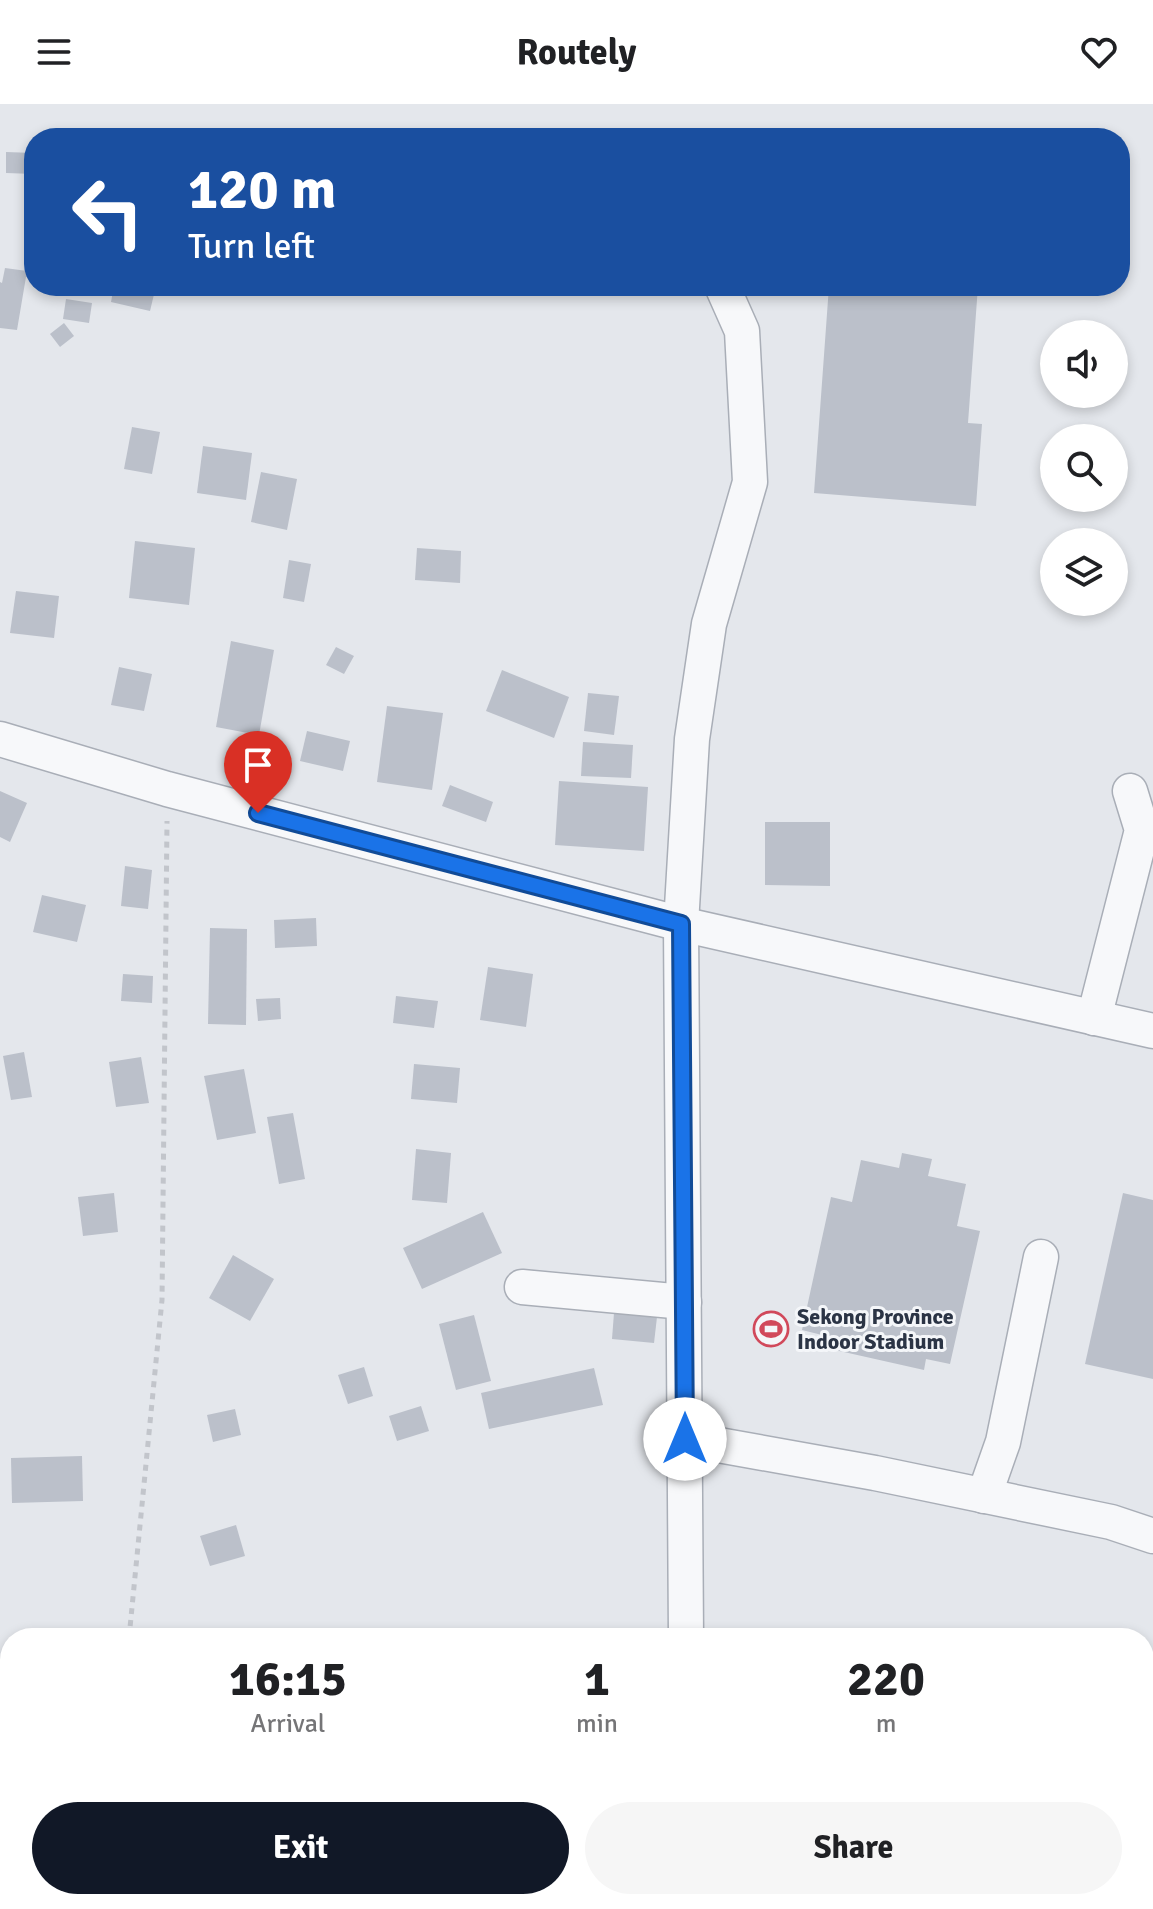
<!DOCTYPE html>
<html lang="en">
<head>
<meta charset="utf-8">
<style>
  :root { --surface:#fff; --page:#f6f6f6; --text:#202124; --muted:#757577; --accent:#111827 }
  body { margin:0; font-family:Signika,sans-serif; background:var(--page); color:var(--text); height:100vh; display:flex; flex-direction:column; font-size:30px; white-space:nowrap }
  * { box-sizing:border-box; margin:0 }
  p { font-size:26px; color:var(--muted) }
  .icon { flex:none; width:44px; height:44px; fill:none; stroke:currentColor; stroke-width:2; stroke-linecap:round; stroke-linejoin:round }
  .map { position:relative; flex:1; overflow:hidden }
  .side { position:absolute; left:0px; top:1524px; width:1154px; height:282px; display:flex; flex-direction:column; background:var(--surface); border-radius:32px 32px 0 0; box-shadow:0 4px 12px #0003 }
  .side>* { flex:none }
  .banner { position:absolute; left:24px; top:24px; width:1106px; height:168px; border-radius:32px; box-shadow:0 4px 12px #0003; background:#1a4fa0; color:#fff; overflow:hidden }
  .controls { position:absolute; left:1040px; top:216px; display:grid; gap:16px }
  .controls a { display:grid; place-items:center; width:88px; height:88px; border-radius:50%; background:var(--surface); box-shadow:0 4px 12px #0003; font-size:40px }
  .pin { position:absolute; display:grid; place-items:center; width:68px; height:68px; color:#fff; margin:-82px -34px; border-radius:50% 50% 50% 0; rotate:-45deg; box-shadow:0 0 8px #0007 }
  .pin .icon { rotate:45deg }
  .me { position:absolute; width:88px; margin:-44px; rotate:0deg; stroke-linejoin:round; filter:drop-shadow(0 0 6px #0008) }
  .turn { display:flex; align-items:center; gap:28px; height:168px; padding:0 32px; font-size:36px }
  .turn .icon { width:104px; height:104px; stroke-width:2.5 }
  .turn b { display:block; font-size:56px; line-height:68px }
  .eta { display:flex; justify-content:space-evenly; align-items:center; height:136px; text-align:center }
  .eta b { font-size:48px; font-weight:700; line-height:56px }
  .cta { display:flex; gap:16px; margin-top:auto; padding:16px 32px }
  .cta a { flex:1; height:92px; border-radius:48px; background:var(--accent); color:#fff; font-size:32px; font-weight:700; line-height:92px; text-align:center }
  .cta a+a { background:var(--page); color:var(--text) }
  header { display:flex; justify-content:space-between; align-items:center; height:104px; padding:0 32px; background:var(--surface); font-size:36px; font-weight:700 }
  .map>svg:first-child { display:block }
</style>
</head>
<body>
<header><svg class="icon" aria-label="menu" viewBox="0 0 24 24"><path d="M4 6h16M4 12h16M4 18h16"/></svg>Routely<svg class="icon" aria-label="heart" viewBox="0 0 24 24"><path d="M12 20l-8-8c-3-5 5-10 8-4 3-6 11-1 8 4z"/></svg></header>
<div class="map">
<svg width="1153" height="1805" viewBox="0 0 1153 1805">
  <rect width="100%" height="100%" fill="#e4e7ec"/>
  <g fill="#bbc0ca">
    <rect x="696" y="26" width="33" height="8"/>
    <polygon points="6,48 34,49 34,70 6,69"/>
    <polygon points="5,164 27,167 17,226 0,224 0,178 2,179"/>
    <polygon points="114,182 156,182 150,207 111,198"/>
    <polygon points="829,182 978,182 968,319 982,320 976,402 814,389"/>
    <polygon points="66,195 92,199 89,219 63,215"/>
    <polygon points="64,219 74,232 60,243 50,230"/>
    <polygon points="132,323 160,328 152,370 124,365"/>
    <polygon points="203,342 252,349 246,396 197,389"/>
    <polygon points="261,368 297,375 287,426 251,418"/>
    <polygon points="135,437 195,444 189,501 129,494"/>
    <polygon points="417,444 461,447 460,479 415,476"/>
    <polygon points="289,456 311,460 304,498 283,494"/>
    <polygon points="16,487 59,492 54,534 10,529"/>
    <polygon points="231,537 274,546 259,631 216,623"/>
    <polygon points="336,543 354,552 344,570 326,561"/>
    <polygon points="119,563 152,570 144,607 111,601"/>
    <polygon points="502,566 569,593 554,634 486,607"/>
    <polygon points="588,589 619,592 614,631 584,627"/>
    <polygon points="387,602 443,609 432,686 377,678"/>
    <polygon points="307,627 350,637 343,667 300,657"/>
    <polygon points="583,638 633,641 631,674 581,672"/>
    <polygon points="559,677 648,683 644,747 555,741"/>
    <polygon points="450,681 493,698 486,718 442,702"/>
    <polygon points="0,687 27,699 10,738 0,733"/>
    <polygon points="765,718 830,718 830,782 765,781"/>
    <polygon points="125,762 152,766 148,805 121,802"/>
    <polygon points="42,791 86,801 77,838 33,828"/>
    <polygon points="316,814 317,842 275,844 274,816"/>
    <polygon points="210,824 247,825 246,921 208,920"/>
    <polygon points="488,863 533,870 526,923 480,916"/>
    <polygon points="123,870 153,872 152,899 121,897"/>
    <polygon points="396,892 438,897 434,924 393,919"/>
    <polygon points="280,894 281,915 258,917 256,895"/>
    <polygon points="24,948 32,993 11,996 3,952"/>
    <polygon points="141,953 149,999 116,1003 109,958"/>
    <polygon points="414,960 460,964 457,999 411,995"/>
    <polygon points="244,965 256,1029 217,1036 204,972"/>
    <polygon points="293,1009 305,1075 279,1080 267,1013"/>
    <polygon points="416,1045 451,1049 447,1099 412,1096"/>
    <polygon points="902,1049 932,1055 928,1072 966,1080 957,1122 980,1127 950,1260 926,1255 924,1266 835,1246 838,1235 802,1226 831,1093 852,1098 861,1056 899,1064"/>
    <polygon points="114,1089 118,1128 83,1132 78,1093"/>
    <polygon points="1123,1089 1153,1096 1153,1275 1085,1260"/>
    <polygon points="483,1108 502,1149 422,1185 403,1144"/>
    <polygon points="233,1151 274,1175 250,1217 209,1194"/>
    <polygon points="614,1209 657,1213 654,1239 612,1235"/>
    <polygon points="474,1211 491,1277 456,1286 439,1220"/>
    <polygon points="364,1263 373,1292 348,1300 338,1271"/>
    <polygon points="594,1264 603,1301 489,1325 481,1289"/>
    <polygon points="421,1302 429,1327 397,1337 389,1312"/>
    <polygon points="235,1305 241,1331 213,1338 207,1311"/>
    <polygon points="82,1352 83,1397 12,1399 11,1354"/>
    <polygon points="236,1421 245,1452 210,1462 200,1432"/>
    <polygon points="569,1796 597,1796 596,1805 568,1805"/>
  </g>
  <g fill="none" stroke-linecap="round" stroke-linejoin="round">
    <g stroke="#a9aeb7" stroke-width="37">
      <g id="minor">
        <polyline points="0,635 167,685 681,820 1153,927"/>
        <polyline points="1094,914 1142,726 1130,687"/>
        <polyline points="522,1183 684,1198"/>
        <polyline points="685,1335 875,1369 1111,1418 1153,1432"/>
        <polyline points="984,1392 1003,1338 1041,1153"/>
        <polyline points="686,1534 681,820 692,635 709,520 750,378 742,227 722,182"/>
        <polyline points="752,1796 776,1805"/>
        <polyline points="686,1805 686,1796"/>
      </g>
    </g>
    <g stroke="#c2c5cb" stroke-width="5" stroke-dasharray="6 6" stroke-linecap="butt">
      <polyline points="129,1534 162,1196 167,717"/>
      <polyline points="0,1637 10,1640"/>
    </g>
    <use href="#minor" stroke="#f7f8fa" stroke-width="34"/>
  </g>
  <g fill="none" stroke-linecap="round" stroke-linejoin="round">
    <g stroke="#114b97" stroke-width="20">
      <polyline id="route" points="258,709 681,820 685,1335"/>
    </g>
    <use href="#route" stroke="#1a73e8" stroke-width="14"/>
  </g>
  <defs>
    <g id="stadium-ring" transform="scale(1.8)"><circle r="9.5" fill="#f4f6f9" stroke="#d1495b" stroke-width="1.5"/><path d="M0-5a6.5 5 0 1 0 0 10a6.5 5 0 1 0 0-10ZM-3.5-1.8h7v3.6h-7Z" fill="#d1495b"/></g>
  </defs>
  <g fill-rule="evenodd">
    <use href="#stadium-ring" x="771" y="1225"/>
  </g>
  <g text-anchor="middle" stroke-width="6" stroke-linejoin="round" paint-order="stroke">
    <g font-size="22" font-weight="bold" fill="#2b3445" stroke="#f4f6f9" text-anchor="start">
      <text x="797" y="1220">Sekong Province<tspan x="797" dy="25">Indoor Stadium</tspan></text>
    </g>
  </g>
</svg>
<div class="controls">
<a><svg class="icon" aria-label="sound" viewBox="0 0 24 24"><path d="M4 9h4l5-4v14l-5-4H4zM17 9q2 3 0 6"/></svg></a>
<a><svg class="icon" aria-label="search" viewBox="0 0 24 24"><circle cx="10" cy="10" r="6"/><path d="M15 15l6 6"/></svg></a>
<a><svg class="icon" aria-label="layers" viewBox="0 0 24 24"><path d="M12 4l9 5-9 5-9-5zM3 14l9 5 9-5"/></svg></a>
</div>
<div class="pin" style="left:258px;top:709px;background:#d93025"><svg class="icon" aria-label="arrive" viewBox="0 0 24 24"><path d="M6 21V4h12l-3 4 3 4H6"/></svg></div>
<svg class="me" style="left:685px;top:1335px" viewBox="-20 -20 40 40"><circle r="19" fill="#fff"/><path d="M0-13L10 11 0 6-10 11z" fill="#1a73e8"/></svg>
<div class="banner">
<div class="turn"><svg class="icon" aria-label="left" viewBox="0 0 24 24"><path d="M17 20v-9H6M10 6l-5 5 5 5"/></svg><div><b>120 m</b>Turn left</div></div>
</div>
<section class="side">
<div class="eta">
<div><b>16:15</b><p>Arrival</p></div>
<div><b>1</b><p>min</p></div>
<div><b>220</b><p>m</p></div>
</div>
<div class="cta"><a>Exit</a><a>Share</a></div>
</section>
</div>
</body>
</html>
